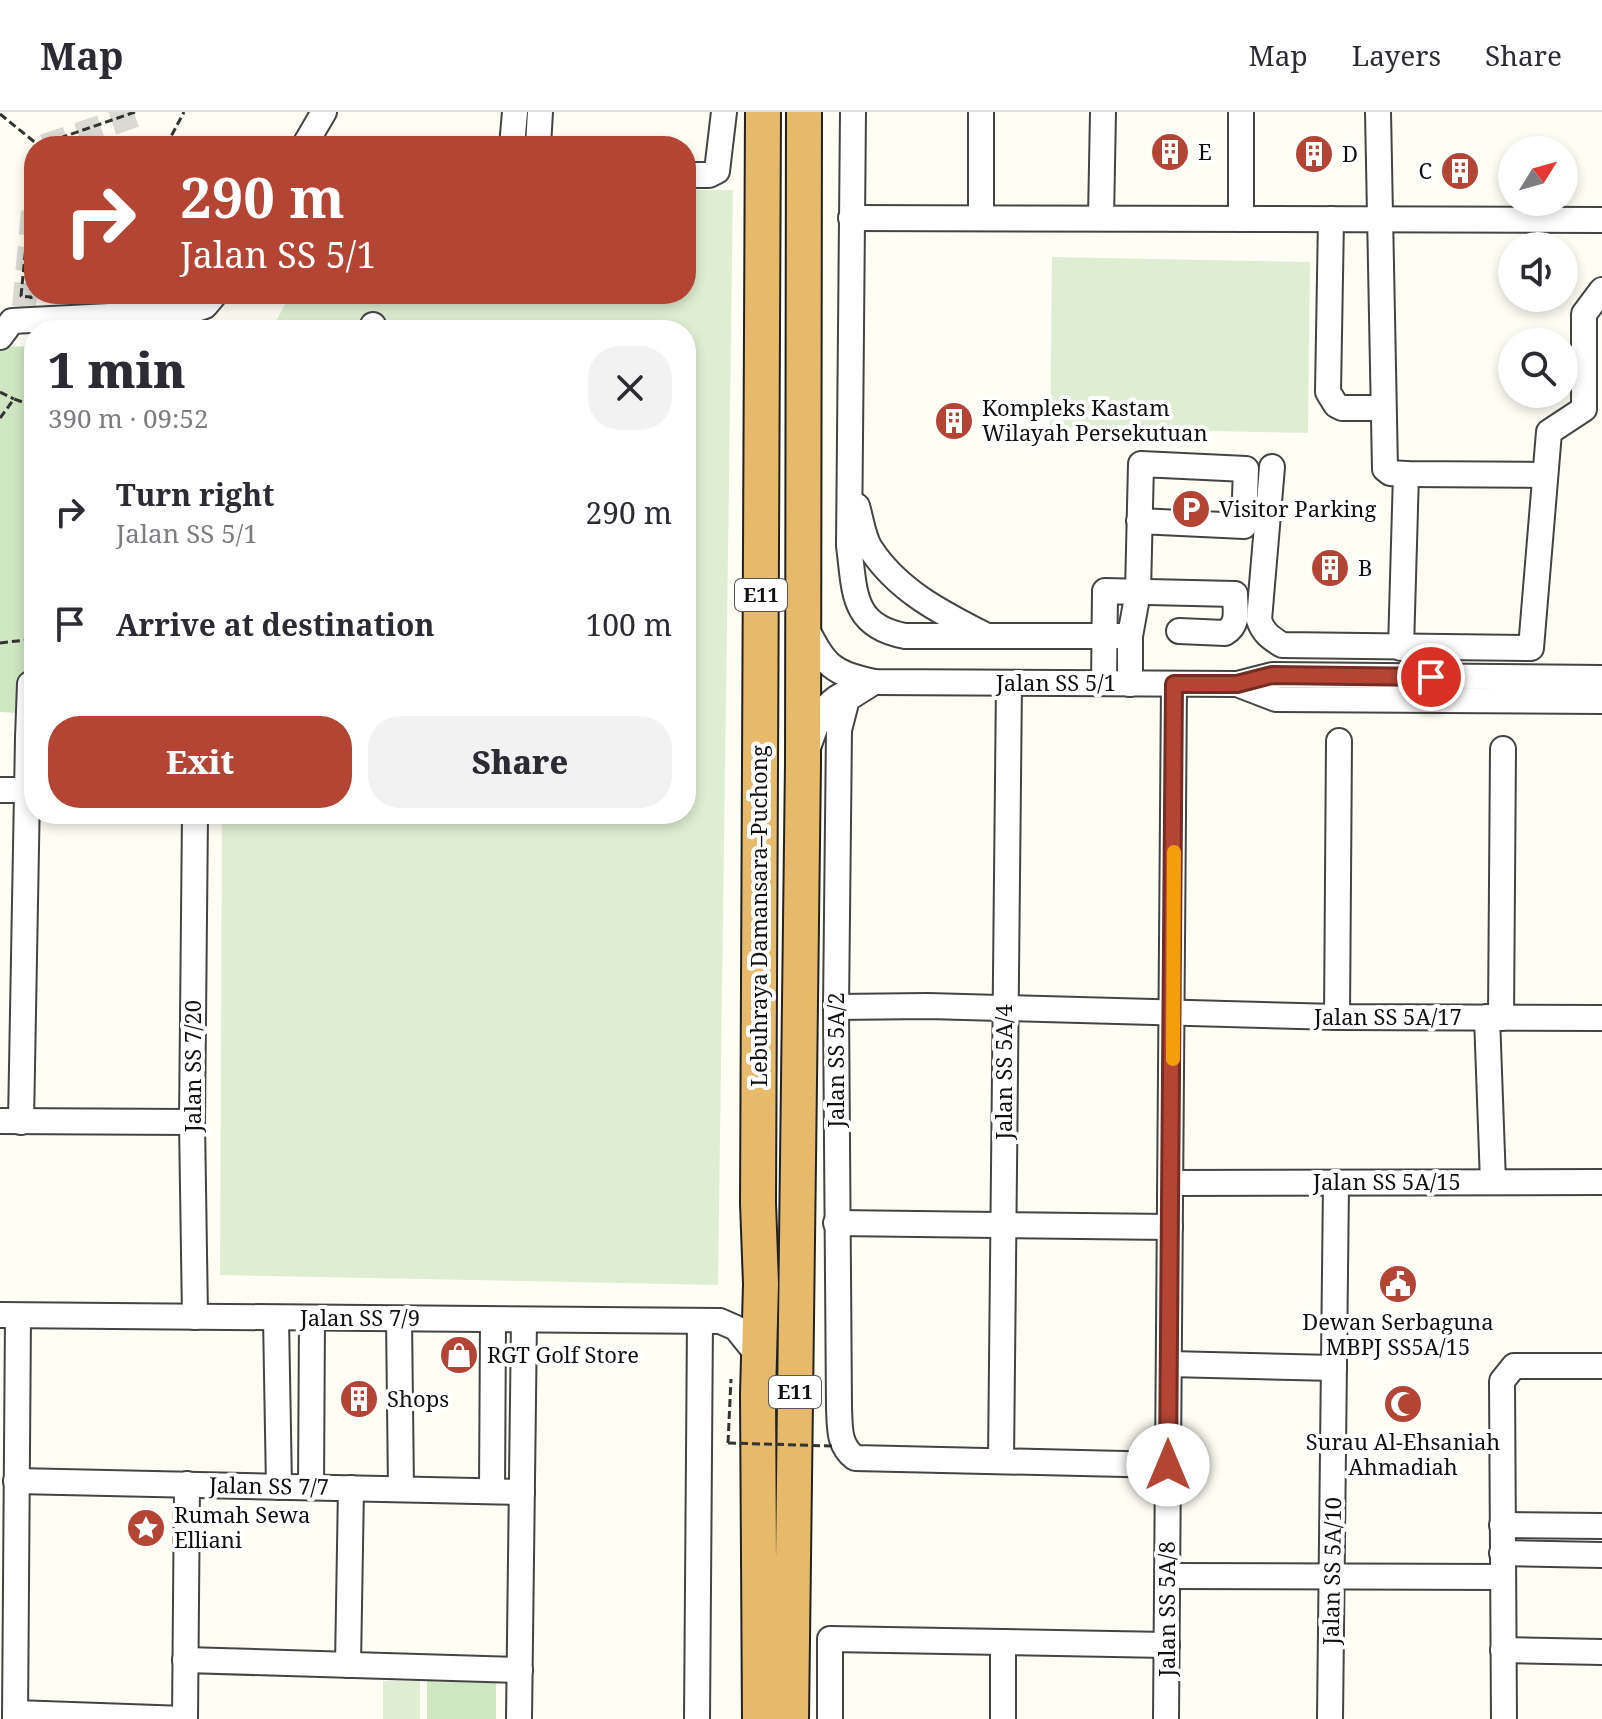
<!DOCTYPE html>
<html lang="en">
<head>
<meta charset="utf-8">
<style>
  :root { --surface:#fff; --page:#f2f2f3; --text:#2b2b33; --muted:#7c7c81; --line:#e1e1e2; --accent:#b44535 }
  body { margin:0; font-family:"Noto Serif",serif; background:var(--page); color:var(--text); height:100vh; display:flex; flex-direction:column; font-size:30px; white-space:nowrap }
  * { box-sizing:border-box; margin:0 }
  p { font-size:26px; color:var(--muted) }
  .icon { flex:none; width:44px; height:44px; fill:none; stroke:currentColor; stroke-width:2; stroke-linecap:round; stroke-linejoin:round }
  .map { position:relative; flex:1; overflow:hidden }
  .panel { position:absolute; left:24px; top:208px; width:672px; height:504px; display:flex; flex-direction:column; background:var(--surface); border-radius:32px; box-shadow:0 4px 12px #0003 }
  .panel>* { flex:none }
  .top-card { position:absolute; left:24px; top:24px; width:672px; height:168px; border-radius:32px; box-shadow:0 4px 12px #0003; background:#b44535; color:#fff; overflow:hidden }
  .needle { width:52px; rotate:53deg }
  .buttons { position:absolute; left:1498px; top:24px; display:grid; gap:16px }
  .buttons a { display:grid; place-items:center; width:80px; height:80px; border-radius:50%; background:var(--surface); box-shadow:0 4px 12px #0003; font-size:40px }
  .pin { position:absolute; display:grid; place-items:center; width:68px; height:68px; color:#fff; margin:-34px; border:4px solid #fff; border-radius:50%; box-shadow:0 2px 8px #0007 }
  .me { position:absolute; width:88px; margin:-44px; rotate:0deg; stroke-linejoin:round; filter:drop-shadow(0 0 6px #0008) }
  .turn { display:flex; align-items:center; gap:28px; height:168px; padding:0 24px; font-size:36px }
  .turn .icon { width:104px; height:104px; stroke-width:2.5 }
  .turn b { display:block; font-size:56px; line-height:68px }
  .round { display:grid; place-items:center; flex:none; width:84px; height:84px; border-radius:32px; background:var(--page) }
  .summary { display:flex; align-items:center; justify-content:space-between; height:136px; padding:0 24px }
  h1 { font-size:48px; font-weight:800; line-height:60px }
  .primary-button { display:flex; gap:16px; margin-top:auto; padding:16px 24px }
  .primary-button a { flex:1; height:92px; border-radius:32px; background:var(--accent); color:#fff; font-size:32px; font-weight:800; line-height:92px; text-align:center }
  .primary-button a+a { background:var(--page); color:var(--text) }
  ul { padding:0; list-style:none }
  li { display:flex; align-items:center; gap:24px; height:112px; padding:0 24px }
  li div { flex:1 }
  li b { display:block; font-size:30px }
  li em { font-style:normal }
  header { display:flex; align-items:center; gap:48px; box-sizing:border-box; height:112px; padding:0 40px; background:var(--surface); border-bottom:2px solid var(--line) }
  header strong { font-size:38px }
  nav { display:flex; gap:44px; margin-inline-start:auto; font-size:28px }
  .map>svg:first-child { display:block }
</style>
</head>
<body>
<header>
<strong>Map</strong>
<nav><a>Map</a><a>Layers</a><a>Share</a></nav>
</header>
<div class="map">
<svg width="1602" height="1607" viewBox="0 0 1602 1607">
  <rect width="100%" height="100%" fill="#fefef5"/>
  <g fill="#cee6c1">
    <polygon points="34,234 34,602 0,600 0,235"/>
    <rect x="427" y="1567" width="69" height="40"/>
  </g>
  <g fill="#dfeed2">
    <polygon points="686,78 733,78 718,1173 220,1163 222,702 686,702 686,218 271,218 291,182 686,182"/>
    <polygon points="1052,145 1310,150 1308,321 1050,316"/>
    <rect x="383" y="1569" width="37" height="38"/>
  </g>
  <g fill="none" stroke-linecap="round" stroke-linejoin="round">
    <g stroke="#dadad3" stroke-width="24" stroke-dasharray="24 12" stroke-linecap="butt">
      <polyline points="44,34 145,0"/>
      <polyline points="24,195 34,89"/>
    </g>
    <g stroke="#444" stroke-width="28">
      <g id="minor">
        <path d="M853,0l-4,434c6,45 2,80 56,90h225"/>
        <polyline points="981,0 981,106"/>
        <polyline points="1378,0 1385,357 1390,361 1406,362 1545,363"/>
        <polyline points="304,34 324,0"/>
        <polyline points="512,34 515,0"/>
        <polyline points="538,34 540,0"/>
        <polyline points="686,63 709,63 717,59 724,0"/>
        <polyline points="851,106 1602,108"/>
        <polyline points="1101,106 1103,0"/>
        <polyline points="1241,107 1241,0"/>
        <polyline points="1331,107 1328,280 1336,293 1342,296 1382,296"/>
        <polyline points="373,213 373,218"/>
        <polyline points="0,225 12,209 188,200 205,194 215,182"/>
        <path d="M1272,355l-13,153c4,13 12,18 23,25l249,3 18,-216 35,-23v-95l18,-24"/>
        <path d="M857,394c4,13 6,31 13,42 27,42 70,64 113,86"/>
        <path d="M805,514c21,40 25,46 69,56l363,2 35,-9 330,3"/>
        <polyline points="1401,536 1406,362"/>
        <path d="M874,570l-27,17 -8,31 -3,277 3,401c1,19 -1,37 16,50l313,7"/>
        <path d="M1104,571l1,-92 130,3c0,15 5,30 -10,39l-46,-2"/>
        <polyline points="1130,572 1130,524 1138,480 1141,352 1246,357 1244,414 1139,409"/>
        <polyline points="1237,572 1276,587 1602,589"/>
        <polyline points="28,626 30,572 34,572"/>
        <path d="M809,633c10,-30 16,-46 48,-57"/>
        <polyline points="0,678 27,678"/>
        <polyline points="836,895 928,894 1337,905 1602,906"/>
        <polyline points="1337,905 1339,629"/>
        <polyline points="1487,905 1493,1070"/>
        <polyline points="1501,906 1503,637"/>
        <polyline points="0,1009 192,1010"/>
        <polyline points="21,1010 28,626 34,626"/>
        <polyline points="1171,1071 1602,1070"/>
        <polyline points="836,1111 1170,1115"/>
        <polyline points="0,1203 720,1209 736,1216 760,1246"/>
        <polyline points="195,1205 192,1010 195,702"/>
        <polyline points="276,1206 279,1375"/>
        <polyline points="399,1207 401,1377"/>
        <polyline points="1169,1252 1334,1256"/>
        <polyline points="1001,1349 1009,571"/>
        <polyline points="16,1369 522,1380"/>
        <polyline points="311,1375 312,1206"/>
        <polyline points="492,1379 493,1208"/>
        <polyline points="1502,1413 1602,1414"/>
        <polyline points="1502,1441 1602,1443"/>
        <polyline points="1168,1464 1503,1465"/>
        <polyline points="1503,1538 1602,1540"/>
        <polyline points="185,1548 520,1558"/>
        <polyline points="348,1553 351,1376"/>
        <polyline points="15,1601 185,1607 187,1372"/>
        <polyline points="15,1607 18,1204"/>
        <polyline points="519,1607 524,1208"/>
        <polyline points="697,1607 700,1209"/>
        <polyline points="830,1607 830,1527 1167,1533"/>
        <polyline points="1003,1607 1003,1530"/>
        <polyline points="1166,1607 1174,572"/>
        <polyline points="1330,1607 1336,1071"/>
        <polyline points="1504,1607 1502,1269 1514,1254 1602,1254"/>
      </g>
    </g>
    <g stroke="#222" stroke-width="38">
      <g id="highway">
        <polyline points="760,1607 758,1282 761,1172 758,1091 763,0"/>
        <polyline points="791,1607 803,651 804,0"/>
      </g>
    </g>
    <g stroke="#333" stroke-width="3" stroke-dasharray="8 4" stroke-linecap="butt">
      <polyline points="0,2 37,32"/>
      <polyline points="37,34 135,0"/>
      <polyline points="166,34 184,0"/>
      <polyline points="31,187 31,185 21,184 34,53"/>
      <polyline points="0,280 14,287"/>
      <polyline points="0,306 14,287 34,294"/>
      <polyline points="0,531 34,527"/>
      <polyline points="728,1331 731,1267"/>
    </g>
    <use href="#minor" stroke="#fff" stroke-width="24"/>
    <use href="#highway" stroke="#e6b96b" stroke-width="34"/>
    <polyline stroke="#333" stroke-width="3" stroke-dasharray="8 4" stroke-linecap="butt" points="728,1331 833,1334"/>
  </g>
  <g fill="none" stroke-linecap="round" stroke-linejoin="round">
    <g stroke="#752d22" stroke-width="20">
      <polyline id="route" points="1168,1353 1174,572 1237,572 1272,563 1431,565"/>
    </g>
    <use href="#route" stroke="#b44535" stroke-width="14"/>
    <polyline stroke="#f59e0b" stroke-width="14" points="1173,947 1174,740"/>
  </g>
  <defs>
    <g id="building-disc" transform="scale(2)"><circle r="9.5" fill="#b44535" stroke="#fff"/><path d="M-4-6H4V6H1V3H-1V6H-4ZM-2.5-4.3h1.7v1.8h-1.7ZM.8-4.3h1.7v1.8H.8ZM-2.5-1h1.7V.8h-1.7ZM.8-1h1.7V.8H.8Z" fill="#fff"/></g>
    <g id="parking-disc" transform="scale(2)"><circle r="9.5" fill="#b44535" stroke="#fff"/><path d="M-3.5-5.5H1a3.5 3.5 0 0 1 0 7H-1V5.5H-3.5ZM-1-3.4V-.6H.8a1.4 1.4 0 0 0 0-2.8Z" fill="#fff"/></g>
    <g id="civic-disc" transform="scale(2)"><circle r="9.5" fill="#b44535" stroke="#fff"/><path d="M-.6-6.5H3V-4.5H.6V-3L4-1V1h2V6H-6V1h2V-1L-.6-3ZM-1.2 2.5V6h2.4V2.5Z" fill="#fff"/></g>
    <g id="shop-disc" transform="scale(2)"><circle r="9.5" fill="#b44535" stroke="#fff"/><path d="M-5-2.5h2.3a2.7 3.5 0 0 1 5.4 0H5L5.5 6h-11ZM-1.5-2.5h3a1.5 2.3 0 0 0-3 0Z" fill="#fff"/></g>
    <g id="mosque-disc" transform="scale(2)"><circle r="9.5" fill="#b44535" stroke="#fff"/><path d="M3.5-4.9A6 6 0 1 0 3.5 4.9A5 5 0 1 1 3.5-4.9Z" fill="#fff"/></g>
    <g id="sight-disc" transform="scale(2)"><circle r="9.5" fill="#b44535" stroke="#fff"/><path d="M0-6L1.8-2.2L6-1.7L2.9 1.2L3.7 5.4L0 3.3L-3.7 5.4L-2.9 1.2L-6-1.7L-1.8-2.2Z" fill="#fff"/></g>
  </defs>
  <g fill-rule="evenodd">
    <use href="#building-disc" x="1170" y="40"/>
    <use href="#building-disc" x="1314" y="42"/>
    <use href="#building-disc" x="1460" y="59"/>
    <use href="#building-disc" x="954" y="309"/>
    <use href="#parking-disc" x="1191" y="397"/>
    <use href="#building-disc" x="1330" y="456"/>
    <use href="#civic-disc" x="1398" y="1172"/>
    <use href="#shop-disc" x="459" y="1243"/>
    <use href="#building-disc" x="359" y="1287"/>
    <use href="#mosque-disc" x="1403" y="1292"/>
    <use href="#sight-disc" x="146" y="1416"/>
  </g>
  <g text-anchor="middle" stroke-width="8" stroke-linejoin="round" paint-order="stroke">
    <g fill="#fff" stroke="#585858" stroke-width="2">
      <rect x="735" y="467" width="52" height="32" rx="6"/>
      <rect x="769" y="1264" width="52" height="32" rx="6"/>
    </g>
    <g font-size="20" font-weight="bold" fill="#111">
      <text x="761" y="490">E11</text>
      <text x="795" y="1287">E11</text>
    </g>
    <g font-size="22" fill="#111" stroke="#fff" text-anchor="start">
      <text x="1198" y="48">E</text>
      <text x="1342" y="50">D</text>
      <text x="1432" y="67" text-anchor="end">C</text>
      <text x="982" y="304">Kompleks Kastam<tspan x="982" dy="25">Wilayah Persekutuan</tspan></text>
      <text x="1219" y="405">Visitor Parking</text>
      <text x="1358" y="464">B</text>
      <text x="1398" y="1218" text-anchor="middle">Dewan Serbaguna<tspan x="1398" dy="25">MBPJ SS5A/15</tspan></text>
      <text x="487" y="1251">RGT Golf Store</text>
      <text x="387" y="1295">Shops</text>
      <text x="1403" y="1338" text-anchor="middle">Surau Al-Ehsaniah<tspan x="1403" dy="25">Ahmadiah</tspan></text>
      <text x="174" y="1411">Rumah Sewa<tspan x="174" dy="25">Elliani</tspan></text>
    </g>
    <g font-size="22" fill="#111" stroke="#fff">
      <text x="1056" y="579">Jalan SS 5/1</text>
      <text transform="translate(759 804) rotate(-90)" y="8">Lebuhraya Damansara–Puchong</text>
      <text x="1388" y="913">Jalan SS 5A/17</text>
      <text transform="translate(836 948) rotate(-90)" y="8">Jalan SS 5A/2</text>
      <text transform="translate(193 954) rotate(-90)" y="8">Jalan SS 7/20</text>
      <text transform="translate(1004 960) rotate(-90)" y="8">Jalan SS 5A/4</text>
      <text x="1387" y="1078">Jalan SS 5A/15</text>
      <text x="360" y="1214">Jalan SS 7/9</text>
      <text transform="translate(269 1374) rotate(1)" y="8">Jalan SS 7/7</text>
      <text transform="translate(1332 1459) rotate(-89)" y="8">Jalan SS 5A/10</text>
      <text transform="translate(1167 1497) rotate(-90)" y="8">Jalan SS 5A/8</text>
    </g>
  </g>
</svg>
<div class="buttons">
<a><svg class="needle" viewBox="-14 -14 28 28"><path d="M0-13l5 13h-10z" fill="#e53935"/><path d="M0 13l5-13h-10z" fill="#7c7c81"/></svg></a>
<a><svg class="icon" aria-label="sound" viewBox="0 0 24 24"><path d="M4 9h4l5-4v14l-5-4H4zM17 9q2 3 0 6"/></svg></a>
<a><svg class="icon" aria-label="search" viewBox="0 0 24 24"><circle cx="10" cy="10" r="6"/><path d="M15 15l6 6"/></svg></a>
</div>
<div class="pin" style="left:1431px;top:565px;background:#d93025"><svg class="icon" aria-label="arrive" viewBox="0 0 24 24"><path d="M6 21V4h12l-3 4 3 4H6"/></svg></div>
<svg class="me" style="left:1168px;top:1353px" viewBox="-20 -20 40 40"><circle r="19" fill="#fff"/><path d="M0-13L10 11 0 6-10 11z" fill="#b44535"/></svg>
<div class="top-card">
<div class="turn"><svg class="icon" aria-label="right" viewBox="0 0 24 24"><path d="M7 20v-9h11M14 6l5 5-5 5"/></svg><div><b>290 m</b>Jalan SS 5/1</div></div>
</div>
<section class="panel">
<div class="summary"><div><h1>1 min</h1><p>390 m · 09:52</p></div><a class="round"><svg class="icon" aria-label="close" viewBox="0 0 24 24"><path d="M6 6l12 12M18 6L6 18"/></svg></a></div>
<ul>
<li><svg class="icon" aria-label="right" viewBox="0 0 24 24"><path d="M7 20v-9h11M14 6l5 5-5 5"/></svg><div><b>Turn right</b><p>Jalan SS 5/1</p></div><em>290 m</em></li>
<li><svg class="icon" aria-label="arrive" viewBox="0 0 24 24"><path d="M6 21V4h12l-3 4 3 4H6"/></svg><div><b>Arrive at destination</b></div><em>100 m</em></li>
</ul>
<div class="primary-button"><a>Exit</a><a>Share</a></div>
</section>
</div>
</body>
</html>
